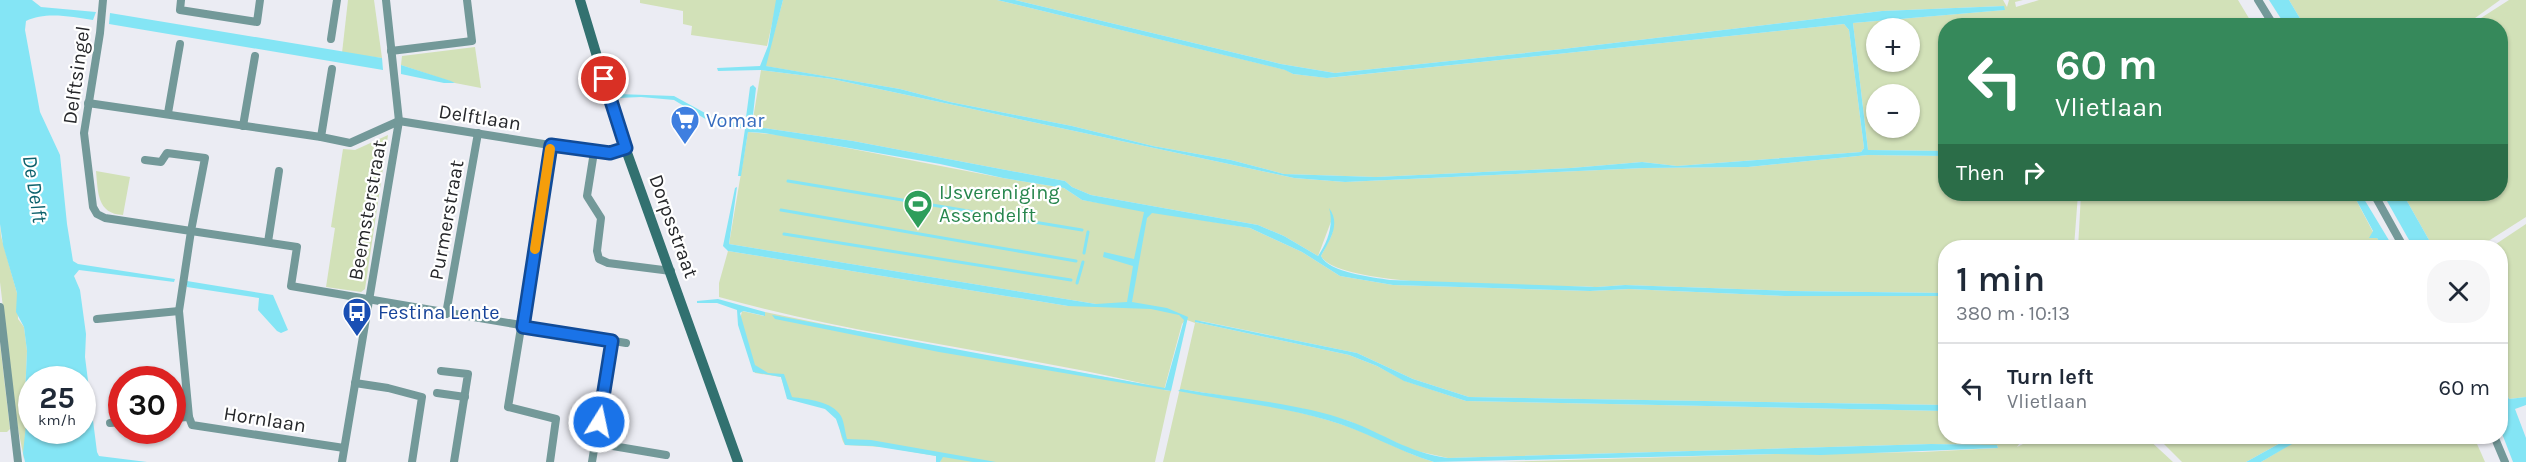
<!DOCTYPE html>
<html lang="en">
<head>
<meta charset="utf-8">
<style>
  :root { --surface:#fff; --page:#f6f6f7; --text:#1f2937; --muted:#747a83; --line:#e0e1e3 }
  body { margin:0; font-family:Karla,sans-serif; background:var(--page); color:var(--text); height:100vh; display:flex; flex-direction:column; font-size:22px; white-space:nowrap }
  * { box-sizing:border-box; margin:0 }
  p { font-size:20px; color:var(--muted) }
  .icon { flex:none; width:33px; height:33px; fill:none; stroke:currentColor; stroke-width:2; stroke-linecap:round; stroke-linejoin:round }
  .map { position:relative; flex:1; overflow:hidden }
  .details { position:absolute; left:1938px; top:240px; width:570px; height:204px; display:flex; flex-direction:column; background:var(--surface); border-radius:24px; box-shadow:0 2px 4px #0004 }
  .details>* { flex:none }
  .top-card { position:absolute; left:1938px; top:18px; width:570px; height:183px; border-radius:24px; box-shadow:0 2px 4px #0004; background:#36895b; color:#fff; overflow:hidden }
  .tools { position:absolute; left:1866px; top:18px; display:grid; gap:12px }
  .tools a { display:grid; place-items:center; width:54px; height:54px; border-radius:50%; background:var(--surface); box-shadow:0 2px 4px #0004; font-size:30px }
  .speed { position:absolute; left:18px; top:366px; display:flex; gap:12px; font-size:30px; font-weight:700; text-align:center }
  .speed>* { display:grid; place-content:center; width:78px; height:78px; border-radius:50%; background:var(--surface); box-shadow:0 2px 4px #0004; line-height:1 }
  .speed small { font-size:15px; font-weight:400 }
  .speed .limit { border:9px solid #d22; background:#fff; color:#111 }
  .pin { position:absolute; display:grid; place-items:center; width:51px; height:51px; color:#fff; margin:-26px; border:3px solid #fff; border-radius:50%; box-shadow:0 2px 6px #0007 }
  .me { position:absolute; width:66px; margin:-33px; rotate:10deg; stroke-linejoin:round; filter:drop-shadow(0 0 4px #0008) }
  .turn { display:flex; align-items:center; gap:21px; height:126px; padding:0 18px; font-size:27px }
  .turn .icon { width:78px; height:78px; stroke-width:2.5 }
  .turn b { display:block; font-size:42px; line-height:51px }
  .then { display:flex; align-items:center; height:57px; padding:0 18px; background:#0003; gap:12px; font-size:22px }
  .round { display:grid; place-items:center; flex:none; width:63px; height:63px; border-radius:24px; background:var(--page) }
  .headline { display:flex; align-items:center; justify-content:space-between; height:102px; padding:0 18px }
  h1 { font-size:36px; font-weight:600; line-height:45px }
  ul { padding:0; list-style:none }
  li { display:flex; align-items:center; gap:18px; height:90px; padding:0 18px; border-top:2px solid var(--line) }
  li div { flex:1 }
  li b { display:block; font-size:22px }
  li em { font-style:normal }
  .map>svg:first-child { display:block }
</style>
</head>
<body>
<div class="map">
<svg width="2526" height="462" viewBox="0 0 2526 462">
  <rect width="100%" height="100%" fill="#ebecf3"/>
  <g fill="#d2e1b8" fill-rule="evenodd">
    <polygon points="348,0 374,0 382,58 342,53"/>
    <polygon points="640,0 776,0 776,6 767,46 691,35 692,26 683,24 683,11 640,3"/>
    <polygon points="783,0 997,0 1286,70 1293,74 1328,78 1844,24 1849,30 1864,148 1861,152 1677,166 1642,162 1571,168 1376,177 1284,174 1231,160 1153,146 1072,126 950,102 900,89 765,66"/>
    <path d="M1015,0h988l4,7 2,-7h14l-8,2 1,5 23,-7h199l15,25 -307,1 -1,125 -77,-1 -15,-127 151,-13v-4l-122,5 -319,38 -228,24 -54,-9zM1876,28h34v34h-34zM1876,94h34v34h-34z"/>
    <polygon points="2289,0 2500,0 2464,26 2304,25"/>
    <polygon points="2509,0 2526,0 2526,217 2479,247 2433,247 2403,194 2500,194 2500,26 2470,25"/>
    <polygon points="475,47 481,88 455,83 401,65 402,56"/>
    <path d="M761,70l71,9 462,99 51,4 299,-14 104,-1 120,-12 77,1 1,38h132l-4,53 -128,1 -1,45 -154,-2 -166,-6 -28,2c-42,-1 -259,3 -276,-31 10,-19 16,-24 9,-46l2,9 -14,37 -34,-20 -26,-11 -167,-30 -19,-8 -7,-6 -212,-40 -97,-14 -4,-2z"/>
    <path d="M748,132l32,3 223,43 61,10 18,12 168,28 52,24 38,24 53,9 197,6 39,-2 156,7h160v109l-476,-8 -56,-18 -56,-26 -156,-32 -6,1 154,33 28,11 28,15 61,20 479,10 1,25 78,1 -7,10 10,-5v-5h119l27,25h-671l273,-8 147,-2 76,-4 -1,-3 -66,-1 -483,14 -36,-8 -63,-29 -45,-12 -123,-20c55,12 116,19 168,38 29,10 55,26 85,35h-271l32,-139 -8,-3v-2l-5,6 -18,66 7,1 -1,3 -15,68h-215l2,-5 -58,-10 -39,-2c-5,-7 -4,-15 -7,-23 -7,-18 -34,-19 -50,-23l-7,-22 -26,-4 -16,-49 3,-13 22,5 1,-4 136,28 253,46c-144,-34 -293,-49 -435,-89v-14l9,-32 340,55 28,-2 -367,-60z"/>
    <polygon points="388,135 365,289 361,292 326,287 335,228 331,227 343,149 355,150"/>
    <path d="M96,171l34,6 -7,38c-26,-1 -25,-23 -27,-44z"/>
    <polygon points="2081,194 2353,194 2373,232 2370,238 2377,238 2383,247 2357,247 2355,245 2351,248 2078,248"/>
    <polygon points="0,224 1,236 17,293 18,319 24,327 27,351 25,395 27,415 24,459 16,418 0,282"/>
    <polygon points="2526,224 2526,397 2509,399 2501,381 2500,248 2490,248"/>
    <polygon points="0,343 10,429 7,432 0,432"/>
    <polygon points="2304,436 2474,437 2485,462 2261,462"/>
    <polygon points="2157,437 2291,437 2246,462 2182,462"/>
  </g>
  <g fill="#84e5f5" fill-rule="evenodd">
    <path d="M0,0h32l9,7 55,5 -3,8c-21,-3 -47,-9 -67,1l-1,9 15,82 20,43 7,69 6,37 5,3 97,15 -1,3 -95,-12 -5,6 6,14 6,44 -1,23 12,95 2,4 48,6h-122l-2,-9 4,-38 -2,-20 2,-44 -3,-24 -8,-15 1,-19 -14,-48 -3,-21zM32,380h50v50h-50z"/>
    <polygon points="776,0 783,0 766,66 900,89 950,102 1072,126 1153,146 1231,160 1284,174 1376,177 1571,168 1642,162 1677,166 1861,152 1864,148 1849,30 1844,24 1327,78 1293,74 1285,70 997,0 1015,0 1281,64 1335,73 1563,49 1882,11 2004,6 2005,10 1853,23 1868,150 1945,151 1945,156 1868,155 1748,167 1644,168 1345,182 1294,178 832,79 761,70 718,71 717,68 760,66 768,46"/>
    <polygon points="2269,0 2289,0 2304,25 2285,25"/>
    <polygon points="110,13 382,58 383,70 109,24"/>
    <polygon points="401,65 451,81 455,83 444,83 401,74"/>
    <path d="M753,85l3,3 -4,36 4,3 97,14 212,40 7,6 19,8 167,30 26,11 34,20c10,-14 16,-32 11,-48 12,16 1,32 -8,48 8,17 52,21 69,24l207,7 28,-2 166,6 154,2v3h-160l-156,-7 -39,2 -197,-6 -53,-9 -38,-24 -52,-24 -98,-15 -5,5 -15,84 35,6 21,9 -17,74 -232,-39 -164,-33 -3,-4 393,73 19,-68 -5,-5 -28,-6 -83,-3 -340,-55 -5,-5 12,-58 2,-1 -8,57 367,60 31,-2 6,-36 -30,-9 1,-5 30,7 10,-47 -62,-12 -18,-12 -61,-10 -63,-14 -176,-31 -16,-1 -7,44h-3l7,-47 -33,-6 -38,-23 -33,-3 -23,1v-4l56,2 42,23 29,6 5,-38z"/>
    <polygon points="2353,194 2361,194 2393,247 2383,247 2377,238 2369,238 2373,231"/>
    <polygon points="2383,194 2403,194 2433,247 2413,247"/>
    <polygon points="187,281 273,295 288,330 281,333 277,331 258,310 259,298 187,287"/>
    <path d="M718,299l47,13v4l-22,-5 -3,2 15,52 13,8 16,1 8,23c15,2 40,4 49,19 3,5 4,16 6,23l24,1 125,22h-23l-30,-5 -3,5h-4v-6l-63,-10 -28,-1 -9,-26 -11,-10 -38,-10 -6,-22 -28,-5 -15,-47 -1,-15 -20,-7h-20v-2z"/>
    <polygon points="1195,320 1357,353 1413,379 1469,397 1945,405 1945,411 1466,401 1404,381 1377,366 1349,355 1195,322"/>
    <polygon points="2500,381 2509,399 2526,397 2526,405 2515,409 2526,438 2526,462 2513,462 2501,431"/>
    <path d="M1181,389c53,9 119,14 168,32 36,13 57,31 99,37l483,-14 66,1 1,3 -177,7 -46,-1 -341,8c-37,-11 -70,-32 -107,-42 -47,-14 -100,-19 -149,-29z"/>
    <polygon points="2291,437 2304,437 2261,462 2246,462"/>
  </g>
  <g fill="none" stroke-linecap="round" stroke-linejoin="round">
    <g stroke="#84e5f5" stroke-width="3">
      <polyline points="788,181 1082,230"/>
      <polyline points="781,210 1076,261"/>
      <polyline points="784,234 1071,280"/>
      <polyline points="1084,253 1088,232"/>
      <polyline points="1077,283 1083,262"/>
    </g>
    <g stroke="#739999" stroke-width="8">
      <polyline points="103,0 100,33 84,133 93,207 97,214 105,218 191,231 179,311 189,417"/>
      <polyline points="181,0 180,10 257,22 260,0"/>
      <polyline points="2258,0 2274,26"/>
      <polyline points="331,39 337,0"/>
      <polyline points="391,51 472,41 467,0"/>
      <polyline points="88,103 321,137 350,143 399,121 594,152 610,153 626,148"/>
      <polyline points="168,113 180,44"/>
      <polyline points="243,126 255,56"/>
      <polyline points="321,137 332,69"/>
      <polyline points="594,152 587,196 601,218 597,251 599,259 608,263 671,271"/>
      <polyline points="145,160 161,162 167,153 205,158 191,231 297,247 291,286 626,343"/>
      <polyline points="2374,194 2404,248"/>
      <polyline points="268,242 279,171"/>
      <polyline points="0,307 18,462"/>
      <polyline points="446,314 478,133"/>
      <polyline points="97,319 179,311"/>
      <polyline points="441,371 468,374 454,462"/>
      <polyline points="355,383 388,388 422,397 412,462"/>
      <polyline points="437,393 465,397"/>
      <polyline points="172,418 189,417 192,425 344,448"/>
      <polyline points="110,423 122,422"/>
      <polyline points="2494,436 2505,462"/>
      <polyline points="595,443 666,455"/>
      <polyline points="342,462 399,121 386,0"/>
      <polyline points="550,462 556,419 508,407 551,145"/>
      <polyline points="592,462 612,341"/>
    </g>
    <polyline stroke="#327170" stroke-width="10" points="580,0 621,136 738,462"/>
  </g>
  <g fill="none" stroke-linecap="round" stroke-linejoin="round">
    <g stroke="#114b97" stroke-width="15">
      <polyline id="route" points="599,422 612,341 523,327 551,145 610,153 626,148 604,79"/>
    </g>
    <use href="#route" stroke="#1a73e8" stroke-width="10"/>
    <polyline stroke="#f59e0b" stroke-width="10" points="535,249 550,149"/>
  </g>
  <defs>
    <g id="supermarket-pin" transform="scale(1.5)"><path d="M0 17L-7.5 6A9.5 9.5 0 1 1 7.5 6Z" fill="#3f7fe0" stroke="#fff"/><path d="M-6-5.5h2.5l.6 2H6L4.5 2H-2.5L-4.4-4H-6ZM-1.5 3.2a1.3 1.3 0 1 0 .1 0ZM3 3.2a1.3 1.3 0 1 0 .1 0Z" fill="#fff"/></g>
    <g id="stadium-pin" transform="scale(1.5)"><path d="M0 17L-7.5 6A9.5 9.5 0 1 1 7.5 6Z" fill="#2e9e5b" stroke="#fff"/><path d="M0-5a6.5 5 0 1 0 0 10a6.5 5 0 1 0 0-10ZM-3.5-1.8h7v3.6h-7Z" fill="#fff"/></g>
    <g id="bus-pin" transform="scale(1.5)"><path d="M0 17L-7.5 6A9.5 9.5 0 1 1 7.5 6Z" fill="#1a4fb4" stroke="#fff"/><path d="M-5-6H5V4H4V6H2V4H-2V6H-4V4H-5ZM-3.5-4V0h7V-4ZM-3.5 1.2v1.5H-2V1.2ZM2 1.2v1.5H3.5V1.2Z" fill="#fff"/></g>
  </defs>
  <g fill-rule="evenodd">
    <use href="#supermarket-pin" x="685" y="120"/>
    <use href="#stadium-pin" x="918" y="204"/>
    <use href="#bus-pin" x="357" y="312"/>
  </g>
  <g text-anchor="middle" stroke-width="4.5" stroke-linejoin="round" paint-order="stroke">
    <g font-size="20" fill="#26272a" stroke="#fff">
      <text transform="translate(76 75) rotate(-82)" y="7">Delftsingel</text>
      <text transform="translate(480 117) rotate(9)" y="7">Delftlaan</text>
      <text transform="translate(367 210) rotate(-80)" y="7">Beemsterstraat</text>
      <text transform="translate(446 220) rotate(-80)" y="7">Purmerstraat</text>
      <text transform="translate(674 226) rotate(70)" y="7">Dorpsstraat</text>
      <text transform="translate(265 419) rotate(9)" y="7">Hornlaan</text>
    </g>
    <g font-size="20" fill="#366cbe" stroke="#fff" text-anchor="start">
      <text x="706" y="127">Vomar</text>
    </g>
    <g font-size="20" fill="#27864d" stroke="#fff" text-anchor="start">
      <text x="939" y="199">IJsvereniging<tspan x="939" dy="23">Assendelft</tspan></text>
    </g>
    <g font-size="20" fill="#164399" stroke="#fff" text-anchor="start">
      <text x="378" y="319">Festina Lente</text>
    </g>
    <g font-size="21" font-style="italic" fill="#0d616c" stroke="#fff">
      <text transform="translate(35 189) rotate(81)" y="7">De Delft</text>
    </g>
  </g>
</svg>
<div class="tools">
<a>+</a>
<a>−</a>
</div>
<div class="speed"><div>25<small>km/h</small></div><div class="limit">30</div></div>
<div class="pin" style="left:604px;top:79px;background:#d93025"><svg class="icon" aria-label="arrive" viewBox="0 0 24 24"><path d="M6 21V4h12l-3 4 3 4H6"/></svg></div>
<svg class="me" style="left:599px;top:422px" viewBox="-20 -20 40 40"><circle r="17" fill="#1a73e8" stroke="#fff" stroke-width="3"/><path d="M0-11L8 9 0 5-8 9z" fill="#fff"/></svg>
<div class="top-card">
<div class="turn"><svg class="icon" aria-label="left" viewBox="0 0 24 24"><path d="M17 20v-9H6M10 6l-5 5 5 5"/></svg><div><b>60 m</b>Vlietlaan</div></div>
<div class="then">Then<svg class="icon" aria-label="right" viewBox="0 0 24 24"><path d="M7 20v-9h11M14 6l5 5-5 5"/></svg></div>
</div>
<section class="details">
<div class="headline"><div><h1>1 min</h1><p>380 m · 10:13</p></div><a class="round"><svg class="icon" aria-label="close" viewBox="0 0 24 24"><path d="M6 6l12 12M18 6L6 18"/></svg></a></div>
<ul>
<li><svg class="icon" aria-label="left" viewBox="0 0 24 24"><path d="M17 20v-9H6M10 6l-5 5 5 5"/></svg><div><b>Turn left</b><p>Vlietlaan</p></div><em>60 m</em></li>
</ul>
</section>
</div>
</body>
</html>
